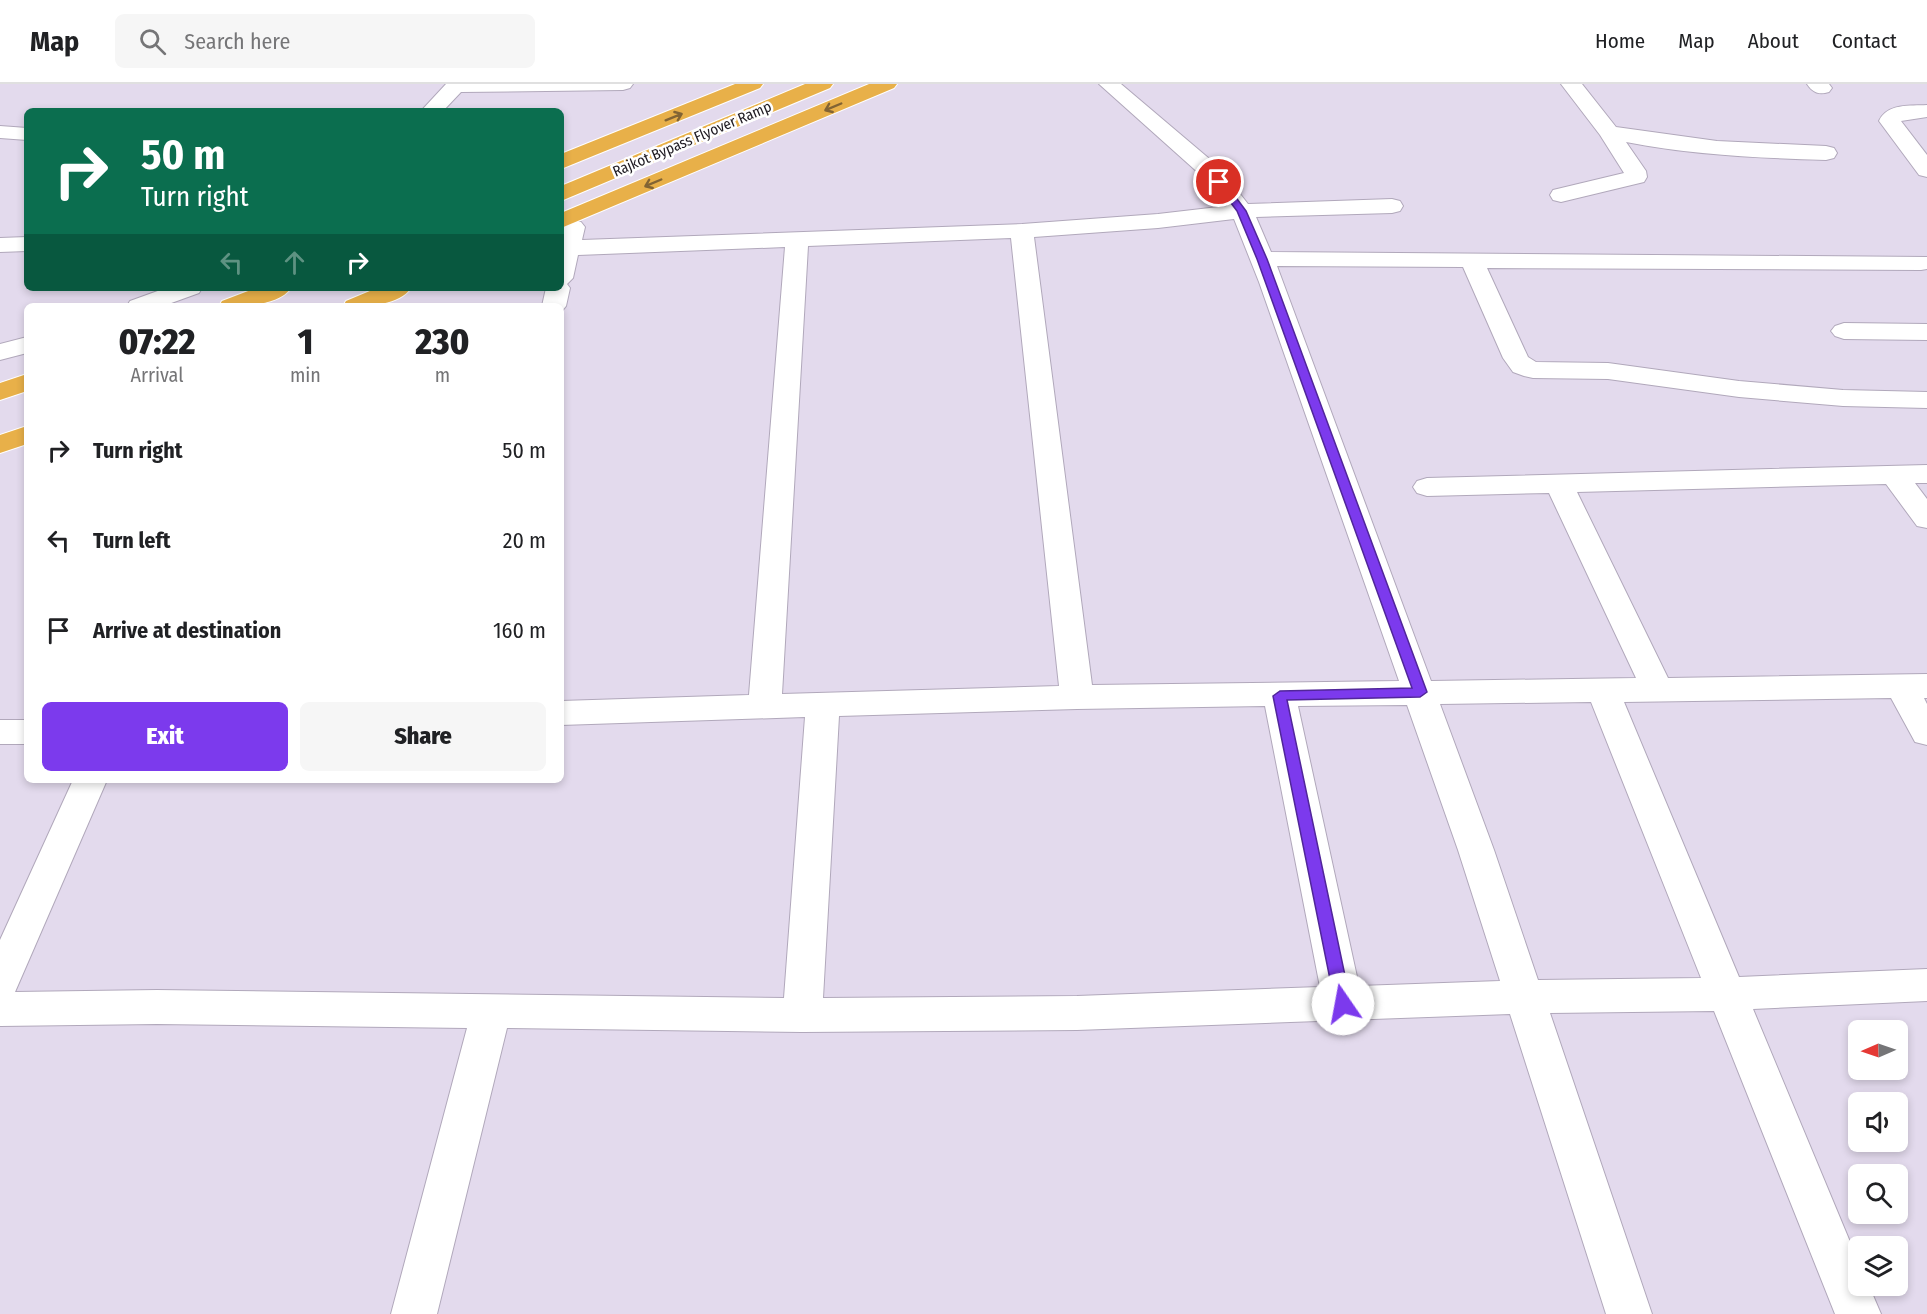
<!DOCTYPE html>
<html lang="en">
<head>
<meta charset="utf-8">
<style>
  :root { --surface:#fff; --page:#f6f6f6; --text:#202124; --muted:#757577; --line:#e0e0e0; --accent:#7c3aed }
  body { margin:0; font-family:"Fira Sans Condensed",sans-serif; background:var(--page); color:var(--text); height:100vh; display:flex; flex-direction:column; font-size:22px; white-space:nowrap }
  * { box-sizing:border-box; margin:0 }
  p { font-size:20px; color:var(--muted) }
  .icon { flex:none; width:33px; height:33px; fill:none; stroke:currentColor; stroke-width:2; stroke-linecap:round; stroke-linejoin:round }
  .map { position:relative; flex:1; overflow:hidden }
  .sheet { position:absolute; left:24px; top:219px; width:540px; height:480px; display:flex; flex-direction:column; background:var(--surface); border-radius:9px; box-shadow:0 3px 9px #0003 }
  .sheet>* { flex:none }
  .hud { position:absolute; left:24px; top:24px; width:540px; height:183px; border-radius:9px; box-shadow:0 3px 9px #0003; background:#0b6e4f; color:#fff; overflow:hidden }
  .needle { width:39px; rotate:268deg }
  .fabs { position:absolute; left:1848px; top:936px; display:grid; gap:12px }
  .fabs a { display:grid; place-items:center; width:60px; height:60px; border-radius:9px; background:var(--surface); box-shadow:0 3px 9px #0003; font-size:30px }
  .pin { position:absolute; display:grid; place-items:center; width:51px; height:51px; color:#fff; margin:-26px; border:3px solid #fff; border-radius:50%; box-shadow:0 2px 6px #0007 }
  .me { position:absolute; width:66px; margin:-33px; rotate:348deg; stroke-linejoin:round; filter:drop-shadow(0 0 4px #0008) }
  .turn { display:flex; align-items:center; gap:21px; height:126px; padding:0 18px; font-size:27px }
  .turn .icon { width:78px; height:78px; stroke-width:2.5 }
  .turn b { display:block; font-size:42px; line-height:51px }
  .lanes { display:flex; align-items:center; height:57px; padding:0 18px; background:#0003; justify-content:center; gap:30px; direction:ltr }
  .lanes .off { opacity:.35 }
  .eta { display:flex; justify-content:space-evenly; align-items:center; height:102px; text-align:center }
  .eta b { font-size:36px; font-weight:800; line-height:42px }
  .primary-button { display:flex; gap:12px; margin-top:auto; padding:12px 18px }
  .primary-button a { flex:1; height:69px; border-radius:9px; background:var(--accent); color:#fff; font-size:24px; font-weight:800; line-height:69px; text-align:center }
  .primary-button a+a { background:var(--page); color:var(--text) }
  ul { padding:0; list-style:none }
  li { display:flex; align-items:center; gap:18px; height:90px; padding:0 18px }
  li div { flex:1 }
  li b { display:block; font-size:22px }
  li em { font-style:normal }
  header { display:flex; align-items:center; gap:36px; box-sizing:border-box; height:84px; padding:0 30px; background:var(--surface); border-bottom:2px solid var(--line) }
  header strong { font-size:28px }
  nav { display:flex; gap:33px; margin-inline-start:auto; font-size:21px }
  .search { width:420px; height:54px; background:var(--page); display:flex; align-items:center; gap:15px; box-sizing:border-box; padding:0 21px; border-radius:9px; color:var(--muted); font-size:22px }
  .map>svg:first-child { display:block }
</style>
</head>
<body>
<header>
<strong>Map</strong>
<div class="search"><svg class="icon" aria-label="search" viewBox="0 0 24 24"><circle cx="10" cy="10" r="6"/><path d="M15 15l6 6"/></svg>Search here</div>
<nav><a>Home</a><a>Map</a><a>About</a><a>Contact</a></nav>
</header>
<div class="map">
<svg width="1927" height="1230" viewBox="0 0 1927 1230">
  <rect width="100%" height="100%" fill="#e3daed"/>
  <g fill="none" stroke-linecap="round" stroke-linejoin="round">
    <g stroke="#b1a8bb" stroke-width="2">
      <g id="minor">
        <polygon points="446,0 633,0 630,4 623,6 461,8 443,27 421,27"/>
        <path d="M1099,0h22l98,83 29,37 144,-5 8,2 3,5 -3,5 -8,2 -136,4 15,35 656,5v12l-6,1 -434,-2 41,89 8,5 72,1 131,18 104,9 84,2v16l-84,-2 -104,-9 -131,-18 -75,-1 -9,-2 -11,-4 -10,-14 -40,-91 -186,-1 154,415 205,-3 -87,-185 -122,3 -10,-3 -4,-6 4,-6 10,-3 500,-13v18h-12l12,16v29l-10,-2 -31,-42 -309,8 91,186 259,-4v24h-3l3,6v41l-12,-3 -24,-44 -267,4 115,275 188,-8v32l-174,8 105,252v25h11l12,28h-46l-121,-303 -164,2 102,301h-46l-96,-300 -433,16 -275,2 -295,-4 -70,286h-46l76,-286 -310,-4 -157,2v-86l73,-160h34l-92,212 142,-2 627,8 21,-281 -244,8v-24l188,-6 36,-448 -207,8 -5,23 -6,6 3,4 -4,18 -5,6v-6h-19l4,-18h15v-61l4,-5 8,-2 8,2 4,5 -3,13 440,-16 136,-10 69,-8 -24,-29zM1234,135l25,63 140,399 -307,4 -58,-448 124,-9zM1011,154l48,448 -277,8 26,-448zM1591,618l110,276 -163,2 -44,-130 -54,-146zM1407,621l51,145 42,131 -141,5 -61,-280zM1265,622l55,281 -243,9 -254,2 16,-282 238,-7z"/>
        <path d="M1561,0h21l34,43 101,14 109,5 8,2 3,5 -3,5 -8,2c-67,-2 -134,-5 -200,-18l20,29 1,6 -3,5 -83,20 -8,-2 -3,-5 3,-5 71,-17 -24,-38z"/>
        <path d="M1807,0h22l3,4 -3,4c-10,3 -16,1 -22,-8z"/>
        <path d="M1927,21v12l-26,4 26,34v22l-8,-2 -40,-54c8,-18 31,-15 48,-16z"/>
        <polygon points="0,42 27,44 27,56 0,54"/>
        <polygon points="27,153 27,167 0,168 0,154"/>
        <polygon points="166,204 202,204 199,209 163,222 127,222 130,217"/>
        <polygon points="1844,239 1927,240 1927,256 1844,255 1835,252 1831,247 1835,242"/>
        <polygon points="27,253 27,269 0,276 0,260"/>
        <rect x="0" y="636" width="27" height="24"/>
      </g>
    </g>
    <g stroke="#fff" stroke-width="2">
      <g id="highway">
        <polygon points="735,0 763,0 760,4 561,85 561,70"/>
        <polygon points="805,0 833,0 830,4 561,117 561,102"/>
        <polygon points="869,0 897,0 894,4 561,144 561,129"/>
        <path d="M256,204h35c-13,19 -52,18 -72,18l3,-5z"/>
        <path d="M377,204h34c-13,19 -48,18 -68,18l3,-5z"/>
        <polygon points="27,290 27,307 0,316 0,299"/>
        <polygon points="27,342 27,360 0,369 0,351"/>
      </g>
    </g>
    <use href="#minor" fill="#fff" fill-rule="evenodd"/>
    <use href="#highway" fill="#e8b049" fill-rule="evenodd"/>
  </g>
  <defs><path id="oneway-shaft" d="M-6 0H5M1.5-3L5.5 0L1.5 3" fill="none" stroke-width="1.6" stroke-linecap="round" stroke-linejoin="round" transform="scale(1.5)"/></defs>
  <g stroke="#826434">
    <use href="#oneway-shaft" transform="translate(833 23) rotate(157)"/>
    <use href="#oneway-shaft" transform="translate(674 33) rotate(-22)"/>
    <use href="#oneway-shaft" transform="translate(653 99) rotate(157)"/>
  </g>
  <polygon fill="#7c3aed" stroke="#51269a" stroke-width="1.5" points="1216,96 1223,96 1246,127 1267,175 1427,608 1420,613 1287,616 1351,920 1349,925 1343,927 1337,925 1335,920 1273,612 1280,607 1412,604 1257,175 1237,127 1215,98"/>
  <g text-anchor="middle" stroke-width="5" stroke-linejoin="round" paint-order="stroke">
    <g font-size="15" fill="#1d1920" stroke="#fff">
      <text transform="translate(692 55) rotate(-23)" y="5">Rajkot Bypass Flyover Ramp</text>
    </g>
  </g>
</svg>
<div class="fabs">
<a><svg class="needle" viewBox="-14 -14 28 28"><path d="M0-13l5 13h-10z" fill="#e53935"/><path d="M0 13l5-13h-10z" fill="#757577"/></svg></a>
<a><svg class="icon" aria-label="sound" viewBox="0 0 24 24"><path d="M4 9h4l5-4v14l-5-4H4zM17 9q2 3 0 6"/></svg></a>
<a><svg class="icon" aria-label="search" viewBox="0 0 24 24"><circle cx="10" cy="10" r="6"/><path d="M15 15l6 6"/></svg></a>
<a><svg class="icon" aria-label="layers" viewBox="0 0 24 24"><path d="M12 4l9 5-9 5-9-5zM3 14l9 5 9-5"/></svg></a>
</div>
<div class="pin" style="left:1219px;top:98px;background:#d93025"><svg class="icon" aria-label="arrive" viewBox="0 0 24 24"><path d="M6 21V4h12l-3 4 3 4H6"/></svg></div>
<svg class="me" style="left:1343px;top:920px" viewBox="-20 -20 40 40"><circle r="19" fill="#fff"/><path d="M0-13L10 11 0 6-10 11z" fill="#7c3aed"/></svg>
<div class="hud">
<div class="turn"><svg class="icon" aria-label="right" viewBox="0 0 24 24"><path d="M7 20v-9h11M14 6l5 5-5 5"/></svg><div><b>50 m</b>Turn right</div></div>
<div class="lanes"><svg class="icon off" aria-label="left" viewBox="0 0 24 24"><path d="M17 20v-9H6M10 6l-5 5 5 5"/></svg><svg class="icon off" aria-label="ahead" viewBox="0 0 24 24"><path d="M12 20V5M6 11l6-6 6 6"/></svg><svg class="icon" aria-label="right" viewBox="0 0 24 24"><path d="M7 20v-9h11M14 6l5 5-5 5"/></svg></div>
</div>
<section class="sheet">
<div class="eta">
<div><b>07:22</b><p>Arrival</p></div>
<div><b>1</b><p>min</p></div>
<div><b>230</b><p>m</p></div>
</div>
<ul>
<li><svg class="icon" aria-label="right" viewBox="0 0 24 24"><path d="M7 20v-9h11M14 6l5 5-5 5"/></svg><div><b>Turn right</b></div><em>50 m</em></li>
<li><svg class="icon" aria-label="left" viewBox="0 0 24 24"><path d="M17 20v-9H6M10 6l-5 5 5 5"/></svg><div><b>Turn left</b></div><em>20 m</em></li>
<li><svg class="icon" aria-label="arrive" viewBox="0 0 24 24"><path d="M6 21V4h12l-3 4 3 4H6"/></svg><div><b>Arrive at destination</b></div><em>160 m</em></li>
</ul>
<div class="primary-button"><a>Exit</a><a>Share</a></div>
</section>
</div>
</body>
</html>
